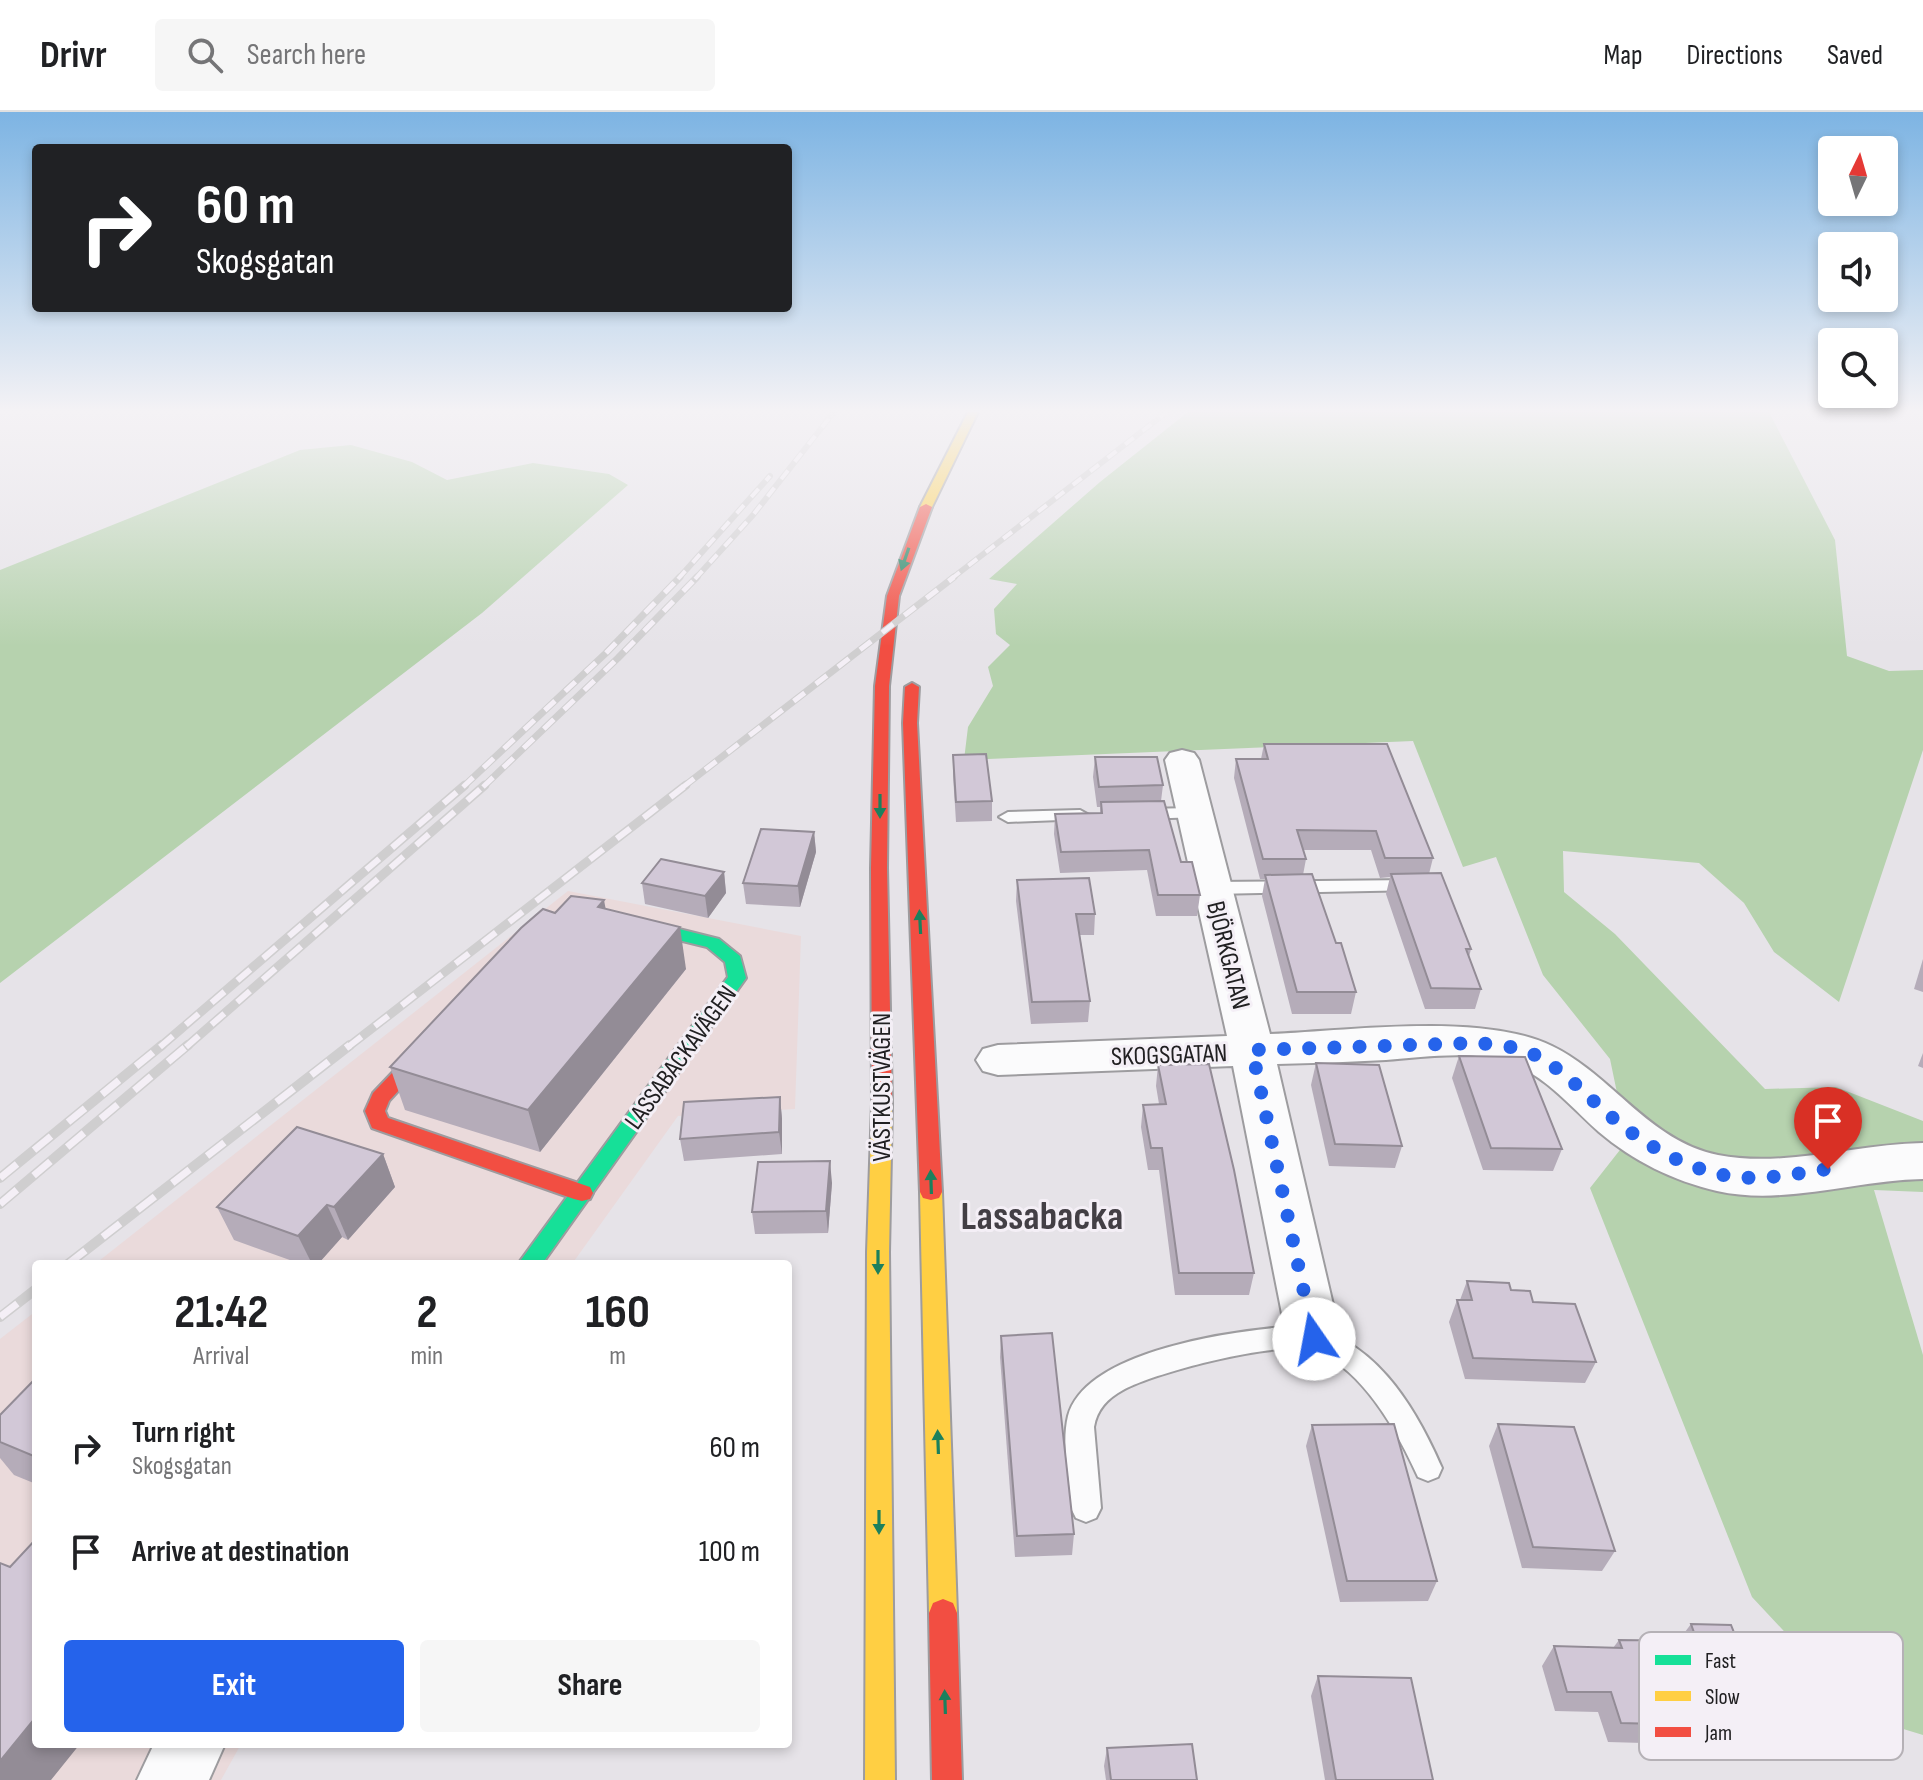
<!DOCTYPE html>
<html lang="en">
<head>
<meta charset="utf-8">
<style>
  :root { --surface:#fff; --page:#f6f6f6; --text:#202124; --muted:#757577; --line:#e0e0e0; --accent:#2563eb }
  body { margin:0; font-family:"Sofia Sans Condensed",sans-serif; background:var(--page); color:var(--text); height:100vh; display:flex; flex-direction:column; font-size:30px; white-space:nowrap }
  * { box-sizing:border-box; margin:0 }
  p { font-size:26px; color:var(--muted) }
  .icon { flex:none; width:44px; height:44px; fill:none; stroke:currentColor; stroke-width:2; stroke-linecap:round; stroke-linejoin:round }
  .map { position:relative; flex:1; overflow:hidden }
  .drawer { position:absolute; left:32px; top:1148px; width:760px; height:488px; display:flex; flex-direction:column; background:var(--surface); border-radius:8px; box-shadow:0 4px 12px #0003 }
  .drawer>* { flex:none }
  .banner { position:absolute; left:32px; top:32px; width:760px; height:168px; border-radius:8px; box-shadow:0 4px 12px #0003; background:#202124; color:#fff; overflow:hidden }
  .needle { width:52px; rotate:5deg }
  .buttons { position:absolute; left:1818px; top:24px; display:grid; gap:16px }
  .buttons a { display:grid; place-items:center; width:80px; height:80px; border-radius:8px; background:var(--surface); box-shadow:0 4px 12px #0003; font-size:40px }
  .pin { position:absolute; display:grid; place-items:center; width:68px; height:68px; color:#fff; margin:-82px -34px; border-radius:50% 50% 50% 0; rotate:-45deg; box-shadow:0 0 8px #0007 }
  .pin .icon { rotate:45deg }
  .me { position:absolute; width:88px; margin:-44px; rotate:348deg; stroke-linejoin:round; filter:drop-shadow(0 0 6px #0008) }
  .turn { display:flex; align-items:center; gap:28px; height:168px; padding:0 32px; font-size:36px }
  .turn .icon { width:104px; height:104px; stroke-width:2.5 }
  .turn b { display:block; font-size:56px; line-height:68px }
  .eta { display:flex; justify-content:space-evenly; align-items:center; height:136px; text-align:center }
  .eta b { font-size:48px; font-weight:700; line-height:56px }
  .button { display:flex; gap:16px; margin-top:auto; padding:16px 32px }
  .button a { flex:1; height:92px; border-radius:8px; background:var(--accent); color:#fff; font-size:32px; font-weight:700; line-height:92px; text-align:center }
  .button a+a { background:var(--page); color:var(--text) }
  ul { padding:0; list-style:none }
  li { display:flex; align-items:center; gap:24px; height:104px; padding:0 32px }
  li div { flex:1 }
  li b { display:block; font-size:30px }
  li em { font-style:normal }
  header { display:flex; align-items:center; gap:48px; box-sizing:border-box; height:112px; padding:0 40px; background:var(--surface); border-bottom:2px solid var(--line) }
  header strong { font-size:38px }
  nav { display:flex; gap:44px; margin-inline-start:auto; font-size:28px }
  .search { width:560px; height:72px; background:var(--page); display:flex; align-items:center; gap:20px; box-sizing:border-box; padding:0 28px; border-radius:8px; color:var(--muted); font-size:30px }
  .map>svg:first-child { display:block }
</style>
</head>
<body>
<header>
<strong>Drivr</strong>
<div class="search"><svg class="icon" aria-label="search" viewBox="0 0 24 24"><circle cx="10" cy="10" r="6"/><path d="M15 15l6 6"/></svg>Search here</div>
<nav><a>Map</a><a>Directions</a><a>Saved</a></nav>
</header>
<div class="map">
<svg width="1923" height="1668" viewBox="0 0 1923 1668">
  <rect width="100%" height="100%" fill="#e6e3e8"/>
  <g fill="#eadadb">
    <polygon points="568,779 801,824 795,997 678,1004 572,1152 95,1152"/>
    <polygon points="36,1199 36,1632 241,1632 221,1668 0,1668 0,1227"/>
  </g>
  <g fill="#b6d2ae">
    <polygon points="1188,300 1769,300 1835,428 1847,544 1889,559 1923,558 1923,638 1839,890 1774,840 1744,791 1699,751 1563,739 1564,780 1615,822 1765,977 1836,975 1923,1009 1923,1080 1874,1078 1923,1243 1923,1623 1864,1605 1752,1485 1590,1076 1627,1029 1610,947 1543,863 1496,745 1463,755 1413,629 964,648 968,615 993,574 988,555 1010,533 996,522 994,497 1017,472 989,467 1100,370"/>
    <polygon points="351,333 412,350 447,368 533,351 609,362 628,373 482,501 0,871 0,458 300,338"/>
  </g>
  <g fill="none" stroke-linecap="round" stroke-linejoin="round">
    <g stroke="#9d9c9f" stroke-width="4">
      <g id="lane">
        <polygon points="1195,696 1204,701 1201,705 1140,707 1131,702 1140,697"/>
        <polygon points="1080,698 1089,703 1086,707 1008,710 999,705 1008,700"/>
        <polygon points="1413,768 1422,774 1420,778 1213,782 1203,776 1213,770"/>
        <path d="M1297,1214c75,7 118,80 145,142l-4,9 -10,4 -10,-4c-20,-44 -55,-108 -103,-126 -33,-12 -160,21 -192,39 -15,8 -26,19 -29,37l7,81 -5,10 -10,4 -10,-4 -5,-10c-1,-29 -10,-63 -3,-92 18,-67 170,-86 229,-90z"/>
      </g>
    </g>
    <g stroke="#9d9c9f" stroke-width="4">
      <g id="street">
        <path d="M1182,638l12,3 5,7 71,274c78,-3 213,-22 282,12 60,29 97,95 166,109 67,13 138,-11 205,-12v36c-67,1 -139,27 -206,12 -43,-10 -84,-30 -118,-59 -28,-25 -55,-58 -91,-70 -37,-12 -84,-5 -122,-2 -36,2 -72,3 -109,4l64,275 -8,16 -19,7 -19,-7 -8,-16 -54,-273 -235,9 -15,-4 -7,-11 7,-11 15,-4 229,-9 -62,-276 5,-7z"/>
        <polygon points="154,1632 225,1632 209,1668 137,1668"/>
      </g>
    </g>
    <g stroke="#9d9c9f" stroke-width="4">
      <polygon id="fast" points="623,803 719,827 740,844 746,866 542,1152 518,1152 728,865 725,850 707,835 617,813 614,809"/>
    </g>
    <g stroke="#9d9c9f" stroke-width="4">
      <g id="slow">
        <polygon points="968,300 978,300 932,395 922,397 920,395"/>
        <polygon points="882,985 889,987 892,992 889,1140 895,1668 865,1668 867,1140 872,992 875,987"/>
        <polygon points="931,1072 939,1074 942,1080 957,1501 953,1511 943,1515 933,1511 929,1501 920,1080 923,1074"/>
      </g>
    </g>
    <g stroke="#9d9c9f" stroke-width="4">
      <g id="jam">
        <polygon points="926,392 932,395 899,484 889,574 887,756 892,992 889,997 875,997 872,992 871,756 875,574 887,484 920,395"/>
        <polygon points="912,571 919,575 917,611 942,1080 939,1086 931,1088 923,1086 920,1080 903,611 905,575"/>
        <polygon points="436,920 443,922 446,927 389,989 385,999 388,1006 590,1075 593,1081 590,1087 582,1089 574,1087 372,1016 365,999 373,981 429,922"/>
        <polygon points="943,1487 953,1491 957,1501 962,1668 932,1668 929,1501 933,1491"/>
      </g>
    </g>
    <use href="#lane" fill="#fbfbfc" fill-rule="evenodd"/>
    <use href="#street" fill="#fbfbfc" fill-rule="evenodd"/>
    <use href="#fast" fill="#16e098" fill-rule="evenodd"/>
    <use href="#slow" fill="#ffcf43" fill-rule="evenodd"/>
    <use href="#jam" fill="#f24e42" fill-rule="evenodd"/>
    <g stroke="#cfcecf" stroke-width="6">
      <g id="rail-far3">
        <polyline points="678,467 770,364"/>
        <polyline points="695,467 753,403 834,300"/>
        <polyline points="951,467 1167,300"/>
      </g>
    </g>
    <g stroke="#cfcecf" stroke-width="7">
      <g id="rail-far2">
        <polyline points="463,675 606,541 680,465"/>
        <polyline points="483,675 618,546 697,465"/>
        <polyline points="683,675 954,465"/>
      </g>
    </g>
    <g stroke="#cfcecf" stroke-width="9">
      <g id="rail-far1">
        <polyline points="160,935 465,673"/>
        <polyline points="186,935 485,673"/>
        <polyline points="348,935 686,673"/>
      </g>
    </g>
    <g stroke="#cfcecf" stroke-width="10">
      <g id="rail">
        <polyline points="0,1066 162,933"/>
        <polyline points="0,1092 188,933"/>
        <polyline points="68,1152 350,933"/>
        <polyline points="0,1205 36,1177"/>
      </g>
    </g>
    <use href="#rail-far3" stroke="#f4eff6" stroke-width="4" stroke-dasharray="11" stroke-linecap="butt"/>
    <use href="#rail-far2" stroke="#f4eff6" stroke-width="5" stroke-dasharray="14" stroke-linecap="butt"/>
    <use href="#rail-far1" stroke="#f4eff6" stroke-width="6" stroke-dasharray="17" stroke-linecap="butt"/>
    <use href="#rail" stroke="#f4eff6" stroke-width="7" stroke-dasharray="22" stroke-linecap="butt"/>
  </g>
  <g fill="#b5acb9">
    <polygon points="1264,632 1433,746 1429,762 1471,837 1469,845 1481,877 1475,897 1425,897 1386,782 1390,765 1380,766 1371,738 1303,738 1306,747 1303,763 1336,831 1356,880 1351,902 1292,902 1262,784 1265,767 1260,767 1234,666 1236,647 1261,647"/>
    <polygon points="953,643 992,689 992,709 956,710 953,663"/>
    <polygon points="1095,645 1163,673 1161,689 1181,750 1200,783 1197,804 1156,804 1147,758 1060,761 1054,722 1055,702 1100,701 1100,695 1097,695 1093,665"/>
    <polygon points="814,720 816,740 800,795 746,792 743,771"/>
    <polygon points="724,760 726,781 708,806 645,792 642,771"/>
    <polygon points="1017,768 1095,802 1094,823 1080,823 1090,889 1088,910 1031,912 1016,789"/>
    <polygon points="605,797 686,857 540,1040 405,998 390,955 555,801"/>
    <polygon points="1923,847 1923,880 1914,877"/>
    <polygon points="1923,941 1923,956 1918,954"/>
    <polygon points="1459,944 1562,1037 1553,1059 1483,1058 1452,966"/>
    <polygon points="1316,951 1402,1034 1395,1056 1329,1054 1311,973"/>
    <polygon points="1158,953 1254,1161 1249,1183 1175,1183 1159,1058 1148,1058 1141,1015 1143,993 1159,992 1156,974"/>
    <polygon points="780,985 782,1007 782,1042 684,1049 680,1027"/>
    <polygon points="383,1042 395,1075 348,1128 342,1125 318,1152 301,1152 234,1128 217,1095"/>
    <polygon points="832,1071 828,1121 755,1122 752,1100"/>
    <polygon points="1467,1169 1511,1178 1533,1190 1596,1250 1585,1271 1465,1267 1449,1210 1457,1188 1460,1188"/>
    <polygon points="1001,1224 1074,1422 1072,1443 1015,1445 1000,1245"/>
    <polygon points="36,1266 36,1372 14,1363 0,1346 0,1303"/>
    <polygon points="1498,1312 1615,1439 1602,1459 1522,1456 1489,1334"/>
    <polygon points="1312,1313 1437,1469 1428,1489 1340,1490 1306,1334"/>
    <polygon points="1691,1512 1761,1589 1745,1608 1697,1607 1695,1613 1679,1632 1608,1630 1598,1600 1555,1599 1542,1554 1554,1534 1613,1536 1619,1528 1679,1528"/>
    <polygon points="1318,1564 1433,1668 1325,1668 1311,1584"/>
    <polygon points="1107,1636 1197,1668 1106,1668 1104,1654"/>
  </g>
  <g fill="#938c96">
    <polygon points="814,720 816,740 800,795 798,774"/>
    <polygon points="724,760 726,781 708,806 705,784"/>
    <polygon points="604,788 612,830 598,795"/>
    <polygon points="680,815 686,857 540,1040 528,998"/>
    <polygon points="780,985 782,1007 782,1042 779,1020"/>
    <polygon points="383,1042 395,1075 348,1128 334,1095"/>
    <polygon points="830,1049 832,1071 828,1121 826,1099"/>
    <polygon points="327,1093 342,1125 318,1152 312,1152 298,1124"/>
    <polygon points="36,1605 36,1632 80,1632 51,1668 0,1668 0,1649"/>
  </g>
  <g fill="#d2c8d7" stroke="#938c96" stroke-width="2">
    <polygon points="1264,632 1387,632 1433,746 1385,746 1376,719 1297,718 1306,747 1263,747 1236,647 1268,647"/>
    <polygon points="986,642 992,689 956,690 953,643"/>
    <polygon points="1095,645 1157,645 1163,673 1099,675"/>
    <polygon points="1164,689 1181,750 1192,750 1200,783 1158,783 1149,738 1061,740 1055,702 1102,701 1101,690"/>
    <polygon points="761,717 814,720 798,774 743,771"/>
    <polygon points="661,747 724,760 705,784 642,771"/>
    <polygon points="1441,761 1471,837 1466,837 1481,877 1431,876 1391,762"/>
    <polygon points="1312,762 1336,831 1341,831 1356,880 1297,880 1265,763"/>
    <polygon points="1089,766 1095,802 1076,802 1090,889 1032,890 1017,768"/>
    <polygon points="571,784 604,788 598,795 680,815 528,998 390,955 521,816 543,797 555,801"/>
    <polygon points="1459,944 1525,945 1562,1037 1491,1036"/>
    <polygon points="1316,951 1379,953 1402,1034 1335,1032"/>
    <polygon points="1209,952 1234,1058 1254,1161 1179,1161 1162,1036 1151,1036 1143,993 1166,992 1158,953"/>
    <polygon points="780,985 779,1020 680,1027 684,990"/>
    <polygon points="297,1015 383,1042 334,1095 327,1093 298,1124 217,1095"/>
    <polygon points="830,1049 826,1099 752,1100 758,1050"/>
    <polygon points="1467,1169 1509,1171 1511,1178 1530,1179 1533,1190 1575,1192 1596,1250 1473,1246 1457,1188 1472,1188"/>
    <polygon points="1052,1221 1074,1422 1017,1424 1001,1224"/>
    <polygon points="36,1266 36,1345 0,1330 0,1303"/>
    <polygon points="1394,1312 1437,1469 1347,1469 1312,1313"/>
    <polygon points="1498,1312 1574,1315 1615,1439 1533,1435"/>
    <polygon points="36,1427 36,1605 0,1649 0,1451 10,1455"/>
    <polygon points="1691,1512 1731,1513 1761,1589 1704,1588 1695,1613 1621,1611 1611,1580 1567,1580 1554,1534 1622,1536 1619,1528 1697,1529"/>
    <polygon points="1318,1564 1411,1566 1433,1668 1336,1668"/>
    <polygon points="1192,1632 1197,1668 1111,1668 1107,1636"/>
  </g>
  <defs><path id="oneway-solid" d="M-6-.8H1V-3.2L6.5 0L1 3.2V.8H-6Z" transform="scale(2)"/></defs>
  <g fill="#1c805d">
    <use href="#oneway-solid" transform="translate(905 447) rotate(109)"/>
    <use href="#oneway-solid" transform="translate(880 694) rotate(90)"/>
    <use href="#oneway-solid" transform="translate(920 810) rotate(-93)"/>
    <use href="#oneway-solid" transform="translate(931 1070) rotate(-92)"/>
    <use href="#oneway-solid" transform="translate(878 1150) rotate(90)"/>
    <use href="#oneway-solid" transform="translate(938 1330) rotate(-92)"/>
    <use href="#oneway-solid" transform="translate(879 1410) rotate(90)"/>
    <use href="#oneway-solid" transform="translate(945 1590) rotate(-92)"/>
  </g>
  <linearGradient id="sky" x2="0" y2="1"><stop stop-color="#7db4e3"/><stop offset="0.56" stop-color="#f4f2f5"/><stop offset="1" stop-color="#f4f2f5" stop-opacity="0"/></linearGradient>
  <rect width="1923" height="534" fill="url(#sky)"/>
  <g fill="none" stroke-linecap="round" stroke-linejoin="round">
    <path stroke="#2563eb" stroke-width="14" stroke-dasharray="0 25.2" d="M1314,1227l-62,-289 226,-7c18,2 38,3 55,11 32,16 54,43 81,65 31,26 70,48 109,56 34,7 71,-1 105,-6"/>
  </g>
  <g text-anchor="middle" stroke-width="6" stroke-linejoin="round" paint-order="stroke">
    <g font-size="26" fill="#212022" stroke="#f4eff6">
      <text transform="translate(1229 843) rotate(76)" y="9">BJÖRKGATAN</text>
      <text transform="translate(1169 942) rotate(-2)" y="9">SKOGSGATAN</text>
      <text transform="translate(680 945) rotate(-54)" y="9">LASSABACKAVÄGEN</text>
      <text transform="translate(881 975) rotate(-90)" y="9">VÄSTKUSTVÄGEN</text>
    </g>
    <g font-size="40" font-weight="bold" fill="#433f45" stroke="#f4eff6">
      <text x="1042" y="1117">Lassabacka</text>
    </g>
  </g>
  <rect x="1639" y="1520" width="264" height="128" rx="12" fill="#f4eff6" stroke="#b5b1b6" stroke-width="2"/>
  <rect x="1655" y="1543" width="36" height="10" fill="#16e098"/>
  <rect x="1655" y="1579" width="36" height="10" fill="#ffcf43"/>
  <rect x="1655" y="1615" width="36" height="10" fill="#f24e42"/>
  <g font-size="22" fill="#212022">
    <text x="1705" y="1556">Fast</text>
    <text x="1705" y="1592">Slow</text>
    <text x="1705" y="1628">Jam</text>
  </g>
</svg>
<div class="buttons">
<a><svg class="needle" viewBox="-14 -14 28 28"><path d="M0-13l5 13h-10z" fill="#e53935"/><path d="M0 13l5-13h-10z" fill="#757577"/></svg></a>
<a><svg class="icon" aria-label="sound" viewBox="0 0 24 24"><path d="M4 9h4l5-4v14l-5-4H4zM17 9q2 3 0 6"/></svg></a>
<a><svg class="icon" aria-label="search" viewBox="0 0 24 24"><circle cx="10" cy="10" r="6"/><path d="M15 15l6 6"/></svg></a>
</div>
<div class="pin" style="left:1828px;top:1057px;background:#d93025"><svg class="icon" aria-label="arrive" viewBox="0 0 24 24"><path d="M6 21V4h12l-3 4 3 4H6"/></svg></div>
<svg class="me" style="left:1314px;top:1227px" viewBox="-20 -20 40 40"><circle r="19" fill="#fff"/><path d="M0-13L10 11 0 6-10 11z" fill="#2563eb"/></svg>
<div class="banner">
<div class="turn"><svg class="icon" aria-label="right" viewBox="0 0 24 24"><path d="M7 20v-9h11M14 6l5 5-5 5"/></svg><div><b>60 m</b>Skogsgatan</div></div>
</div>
<section class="drawer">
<div class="eta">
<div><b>21:42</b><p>Arrival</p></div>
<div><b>2</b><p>min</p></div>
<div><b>160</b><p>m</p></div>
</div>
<ul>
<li><svg class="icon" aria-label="right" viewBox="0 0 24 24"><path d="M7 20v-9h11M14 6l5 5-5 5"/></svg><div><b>Turn right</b><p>Skogsgatan</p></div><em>60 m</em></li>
<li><svg class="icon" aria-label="arrive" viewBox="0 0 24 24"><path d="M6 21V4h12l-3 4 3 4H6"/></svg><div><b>Arrive at destination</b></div><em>100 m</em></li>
</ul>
<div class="button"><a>Exit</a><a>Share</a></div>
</section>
</div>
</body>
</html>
